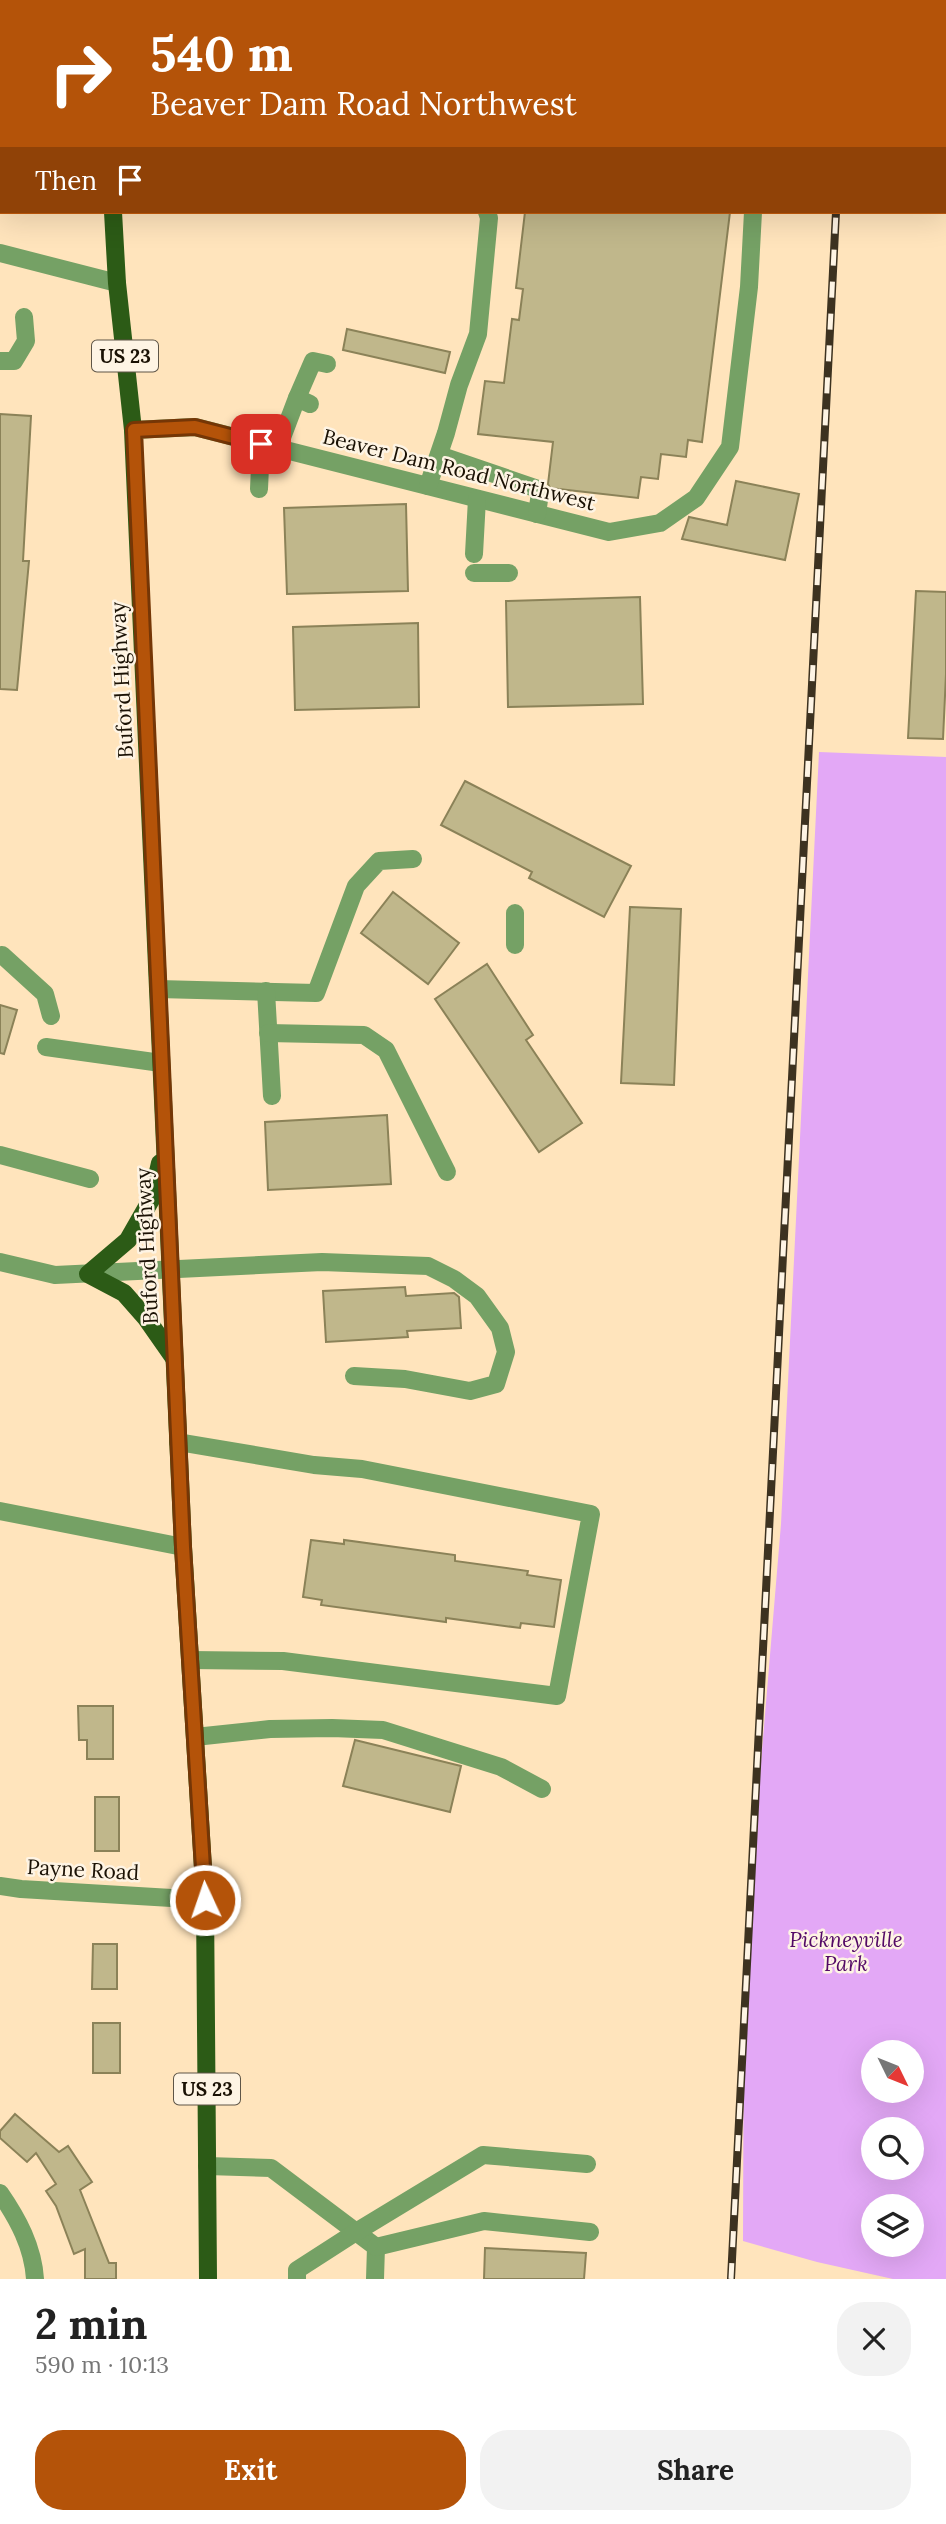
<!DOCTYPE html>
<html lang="en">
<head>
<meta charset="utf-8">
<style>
  :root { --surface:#fff; --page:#f2f2f2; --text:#222; --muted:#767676; --accent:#b45309 }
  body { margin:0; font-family:Lora,serif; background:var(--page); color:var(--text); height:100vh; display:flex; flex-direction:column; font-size:26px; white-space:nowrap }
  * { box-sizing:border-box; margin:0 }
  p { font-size:23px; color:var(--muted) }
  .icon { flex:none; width:38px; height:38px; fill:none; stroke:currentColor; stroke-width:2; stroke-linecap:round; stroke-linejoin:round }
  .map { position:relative; height:2279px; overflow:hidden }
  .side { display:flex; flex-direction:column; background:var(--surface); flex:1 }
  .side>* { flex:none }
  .hud { position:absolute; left:0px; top:0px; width:947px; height:214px; box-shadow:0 7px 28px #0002; background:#b45309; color:#fff; overflow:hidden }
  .needle { width:46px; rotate:133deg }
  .controls { position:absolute; left:861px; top:2040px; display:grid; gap:14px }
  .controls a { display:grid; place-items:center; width:63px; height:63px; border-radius:50%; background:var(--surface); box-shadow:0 7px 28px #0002; font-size:35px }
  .pin { position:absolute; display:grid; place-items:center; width:60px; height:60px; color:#fff; margin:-30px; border-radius:14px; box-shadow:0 4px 10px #0006 }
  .me { position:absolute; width:77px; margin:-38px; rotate:357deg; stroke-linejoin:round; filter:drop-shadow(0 0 5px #0008) }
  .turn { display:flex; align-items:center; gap:24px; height:147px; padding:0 35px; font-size:32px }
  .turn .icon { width:91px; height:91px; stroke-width:2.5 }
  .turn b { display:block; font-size:49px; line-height:60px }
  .then { display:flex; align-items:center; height:66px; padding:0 35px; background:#0003; gap:14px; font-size:26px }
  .round { display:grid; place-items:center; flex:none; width:74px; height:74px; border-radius:28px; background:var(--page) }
  .headline { display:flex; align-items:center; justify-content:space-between; height:119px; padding:0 35px }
  h1 { font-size:42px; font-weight:800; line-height:52px }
  .action { display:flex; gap:14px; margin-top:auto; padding:14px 35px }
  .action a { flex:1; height:80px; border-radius:28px; background:var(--accent); color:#fff; font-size:28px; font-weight:800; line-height:80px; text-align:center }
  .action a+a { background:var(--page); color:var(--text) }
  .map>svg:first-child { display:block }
</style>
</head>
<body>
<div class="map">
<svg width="946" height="2279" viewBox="0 0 946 2279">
  <rect width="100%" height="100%" fill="#ffe4bc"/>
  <path fill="#e3a8f6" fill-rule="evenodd" d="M819,752l127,5v1522h-53l-76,-17 -74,-21 1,-276 37,-441zM873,2053h39v38h-39zM873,2130h39v38h-39zM873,2207h39v38h-39z"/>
  <g fill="#c0b78b" stroke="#8b8258" stroke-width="2">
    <polygon points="525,212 730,212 702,442 688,440 686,457 661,454 658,479 641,477 638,498 550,488 548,484 553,442 478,434 485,381 504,383 512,319 519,320 523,289 516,288"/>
    <polygon points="347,329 450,352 445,373 343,350"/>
    <polygon points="0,414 31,416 23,561 29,561 17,690 0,689"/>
    <polygon points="736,481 799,494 785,560 682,539 689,517 727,525"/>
    <polygon points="406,504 408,591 287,594 284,508"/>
    <polygon points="916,591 946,592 946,674 943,739 908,738"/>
    <polygon points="640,597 643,704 508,707 506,601"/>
    <polygon points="418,623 419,707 295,710 293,627"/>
    <polygon points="465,781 631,866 604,917 529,878 532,872 441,825"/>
    <polygon points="393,892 459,943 428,984 361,933"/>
    <polygon points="630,907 681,909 674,1085 621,1083"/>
    <polygon points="487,964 533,1035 526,1040 582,1123 539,1152 435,999"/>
    <polygon points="0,1005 17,1010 4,1054 0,1053"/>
    <polygon points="387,1115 391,1184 268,1190 265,1122"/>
    <polygon points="405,1287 406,1296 454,1293 459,1297 461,1328 407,1331 408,1337 326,1342 323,1291"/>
    <polygon points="311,1540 344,1544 344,1540 455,1555 455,1561 528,1571 527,1575 561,1580 554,1627 521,1623 520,1628 446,1618 446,1622 321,1605 322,1600 303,1597"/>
    <polygon points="78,1706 113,1706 113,1759 87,1759 87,1740 79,1740"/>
    <polygon points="355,1740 461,1766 450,1812 343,1786"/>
    <rect x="95" y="1797" width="24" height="54"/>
    <polygon points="93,1944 117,1944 117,1989 92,1989"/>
    <rect x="93" y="2023" width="27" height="50"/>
    <polygon points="15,2114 59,2152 68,2146 92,2182 80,2190 109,2263 116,2263 116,2279 85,2279 85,2249 74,2254 56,2206 46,2191 56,2184 36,2153 27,2162 0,2138 0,2131"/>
    <polygon points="485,2248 586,2253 584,2279 484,2279"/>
  </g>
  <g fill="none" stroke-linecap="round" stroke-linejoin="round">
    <g stroke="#75a165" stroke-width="18">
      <polyline points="0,253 117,283"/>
      <polyline points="0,361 14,361 26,341 24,317"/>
      <polyline points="297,398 313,361 327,364"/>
      <polyline points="133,430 195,427 609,532 660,523 696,498 730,447 749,287 753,212"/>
      <polyline points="278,448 297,398 310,404"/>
      <polyline points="439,455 538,489 540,493 537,514"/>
      <polyline points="428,486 446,433 459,385 478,334 489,218 487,212"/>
      <polyline points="259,489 261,444"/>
      <polyline points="474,554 477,499"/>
      <polyline points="474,573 509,573"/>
      <polyline points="515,913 515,945"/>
      <polyline points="2,955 45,994 51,1016"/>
      <polyline points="158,989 316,993 356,886 379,861 413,859"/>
      <polyline points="266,991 272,1096"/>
      <polyline points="268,1033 364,1035 386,1050 447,1172"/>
      <polyline points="46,1047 161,1063"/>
      <polyline points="0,1155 90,1179"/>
      <polyline points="0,1262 55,1275 322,1262 428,1266 454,1279 477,1296 500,1328 506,1352 496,1384 470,1391 405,1379 354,1376"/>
      <polyline points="178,1442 314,1465 362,1469 591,1514 557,1696 283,1661 190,1660"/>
      <polyline points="0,1511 183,1547"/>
      <polyline points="195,1737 270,1729 332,1728 383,1730 501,1767 542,1789"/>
      <polyline points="0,1886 21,1889 205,1900"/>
      <polyline points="207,2166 271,2168 376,2247 375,2279"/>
      <path d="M0,2193c18,26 33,54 35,86"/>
      <polyline points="376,2247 484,2221 590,2232"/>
      <polyline points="297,2279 297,2270 356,2232 483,2155 587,2164"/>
    </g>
    <g stroke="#2c5b16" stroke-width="18">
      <polyline points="113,2 113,0"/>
      <polyline points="113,212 117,283 133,430 183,1547 205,1900 208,2279"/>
      <polyline points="160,1163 152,1198 128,1240 88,1274 124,1293 146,1318 174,1358"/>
    </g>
    <g stroke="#3d3220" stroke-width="8">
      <g id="rail">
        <polyline points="848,2 848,0"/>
        <polyline points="731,2279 836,212"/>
      </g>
    </g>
    <use href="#rail" stroke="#fef4e4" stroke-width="5" stroke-dasharray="16" stroke-linecap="butt"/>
  </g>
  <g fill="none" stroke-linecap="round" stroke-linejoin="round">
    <g stroke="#753606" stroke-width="18">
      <polyline id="route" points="205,1900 183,1547 134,430 195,427 261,444"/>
    </g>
    <use href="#route" stroke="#b45309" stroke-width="12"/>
  </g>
  <g text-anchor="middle" stroke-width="5" stroke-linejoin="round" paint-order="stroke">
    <g fill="#fef4e4" stroke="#5e5547" stroke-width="2">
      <rect x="92" y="340.5" width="66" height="31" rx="5"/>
      <rect x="174" y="2073.5" width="66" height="31" rx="5"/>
    </g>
    <g font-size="19" font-weight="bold" fill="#1a1104">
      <text x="125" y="363">US 23</text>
      <text x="207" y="2096">US 23</text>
    </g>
    <g font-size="21" fill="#1a1104" stroke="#fef4e4">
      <text transform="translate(459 470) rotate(14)" y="7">Beaver Dam Road Northwest</text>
      <text transform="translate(122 680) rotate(-93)" y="7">Buford Highway</text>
      <text transform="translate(147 1246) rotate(-93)" y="7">Buford Highway</text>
      <text transform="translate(83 1870) rotate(3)" y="7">Payne Road</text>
    </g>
    <g font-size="21" font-style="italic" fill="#530966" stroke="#fef4e4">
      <text x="846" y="1947">Pickneyville<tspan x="846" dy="24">Park</tspan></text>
    </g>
  </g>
</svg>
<div class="controls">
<a><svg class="needle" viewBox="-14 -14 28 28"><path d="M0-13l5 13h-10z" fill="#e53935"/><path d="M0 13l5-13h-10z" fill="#767676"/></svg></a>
<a><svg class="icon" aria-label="search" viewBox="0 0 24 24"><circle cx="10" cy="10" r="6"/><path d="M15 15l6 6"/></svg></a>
<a><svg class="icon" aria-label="layers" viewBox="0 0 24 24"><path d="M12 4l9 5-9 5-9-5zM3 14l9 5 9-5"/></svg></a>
</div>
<div class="pin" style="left:261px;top:444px;background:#d93025"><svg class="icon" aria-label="arrive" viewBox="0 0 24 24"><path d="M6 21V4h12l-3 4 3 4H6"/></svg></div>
<svg class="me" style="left:205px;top:1900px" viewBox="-20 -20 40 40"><circle r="17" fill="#b45309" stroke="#fff" stroke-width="3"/><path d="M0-11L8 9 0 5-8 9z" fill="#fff"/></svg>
<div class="hud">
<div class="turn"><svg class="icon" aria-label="right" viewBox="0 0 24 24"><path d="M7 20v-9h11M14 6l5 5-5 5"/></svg><div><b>540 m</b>Beaver Dam Road Northwest</div></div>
<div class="then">Then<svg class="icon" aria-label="arrive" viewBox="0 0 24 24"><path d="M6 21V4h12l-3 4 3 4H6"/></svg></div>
</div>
</div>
<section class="side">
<div class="headline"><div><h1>2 min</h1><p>590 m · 10:13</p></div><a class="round"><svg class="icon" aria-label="close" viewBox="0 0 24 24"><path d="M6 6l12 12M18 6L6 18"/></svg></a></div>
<div class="action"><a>Exit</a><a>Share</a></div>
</section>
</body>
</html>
